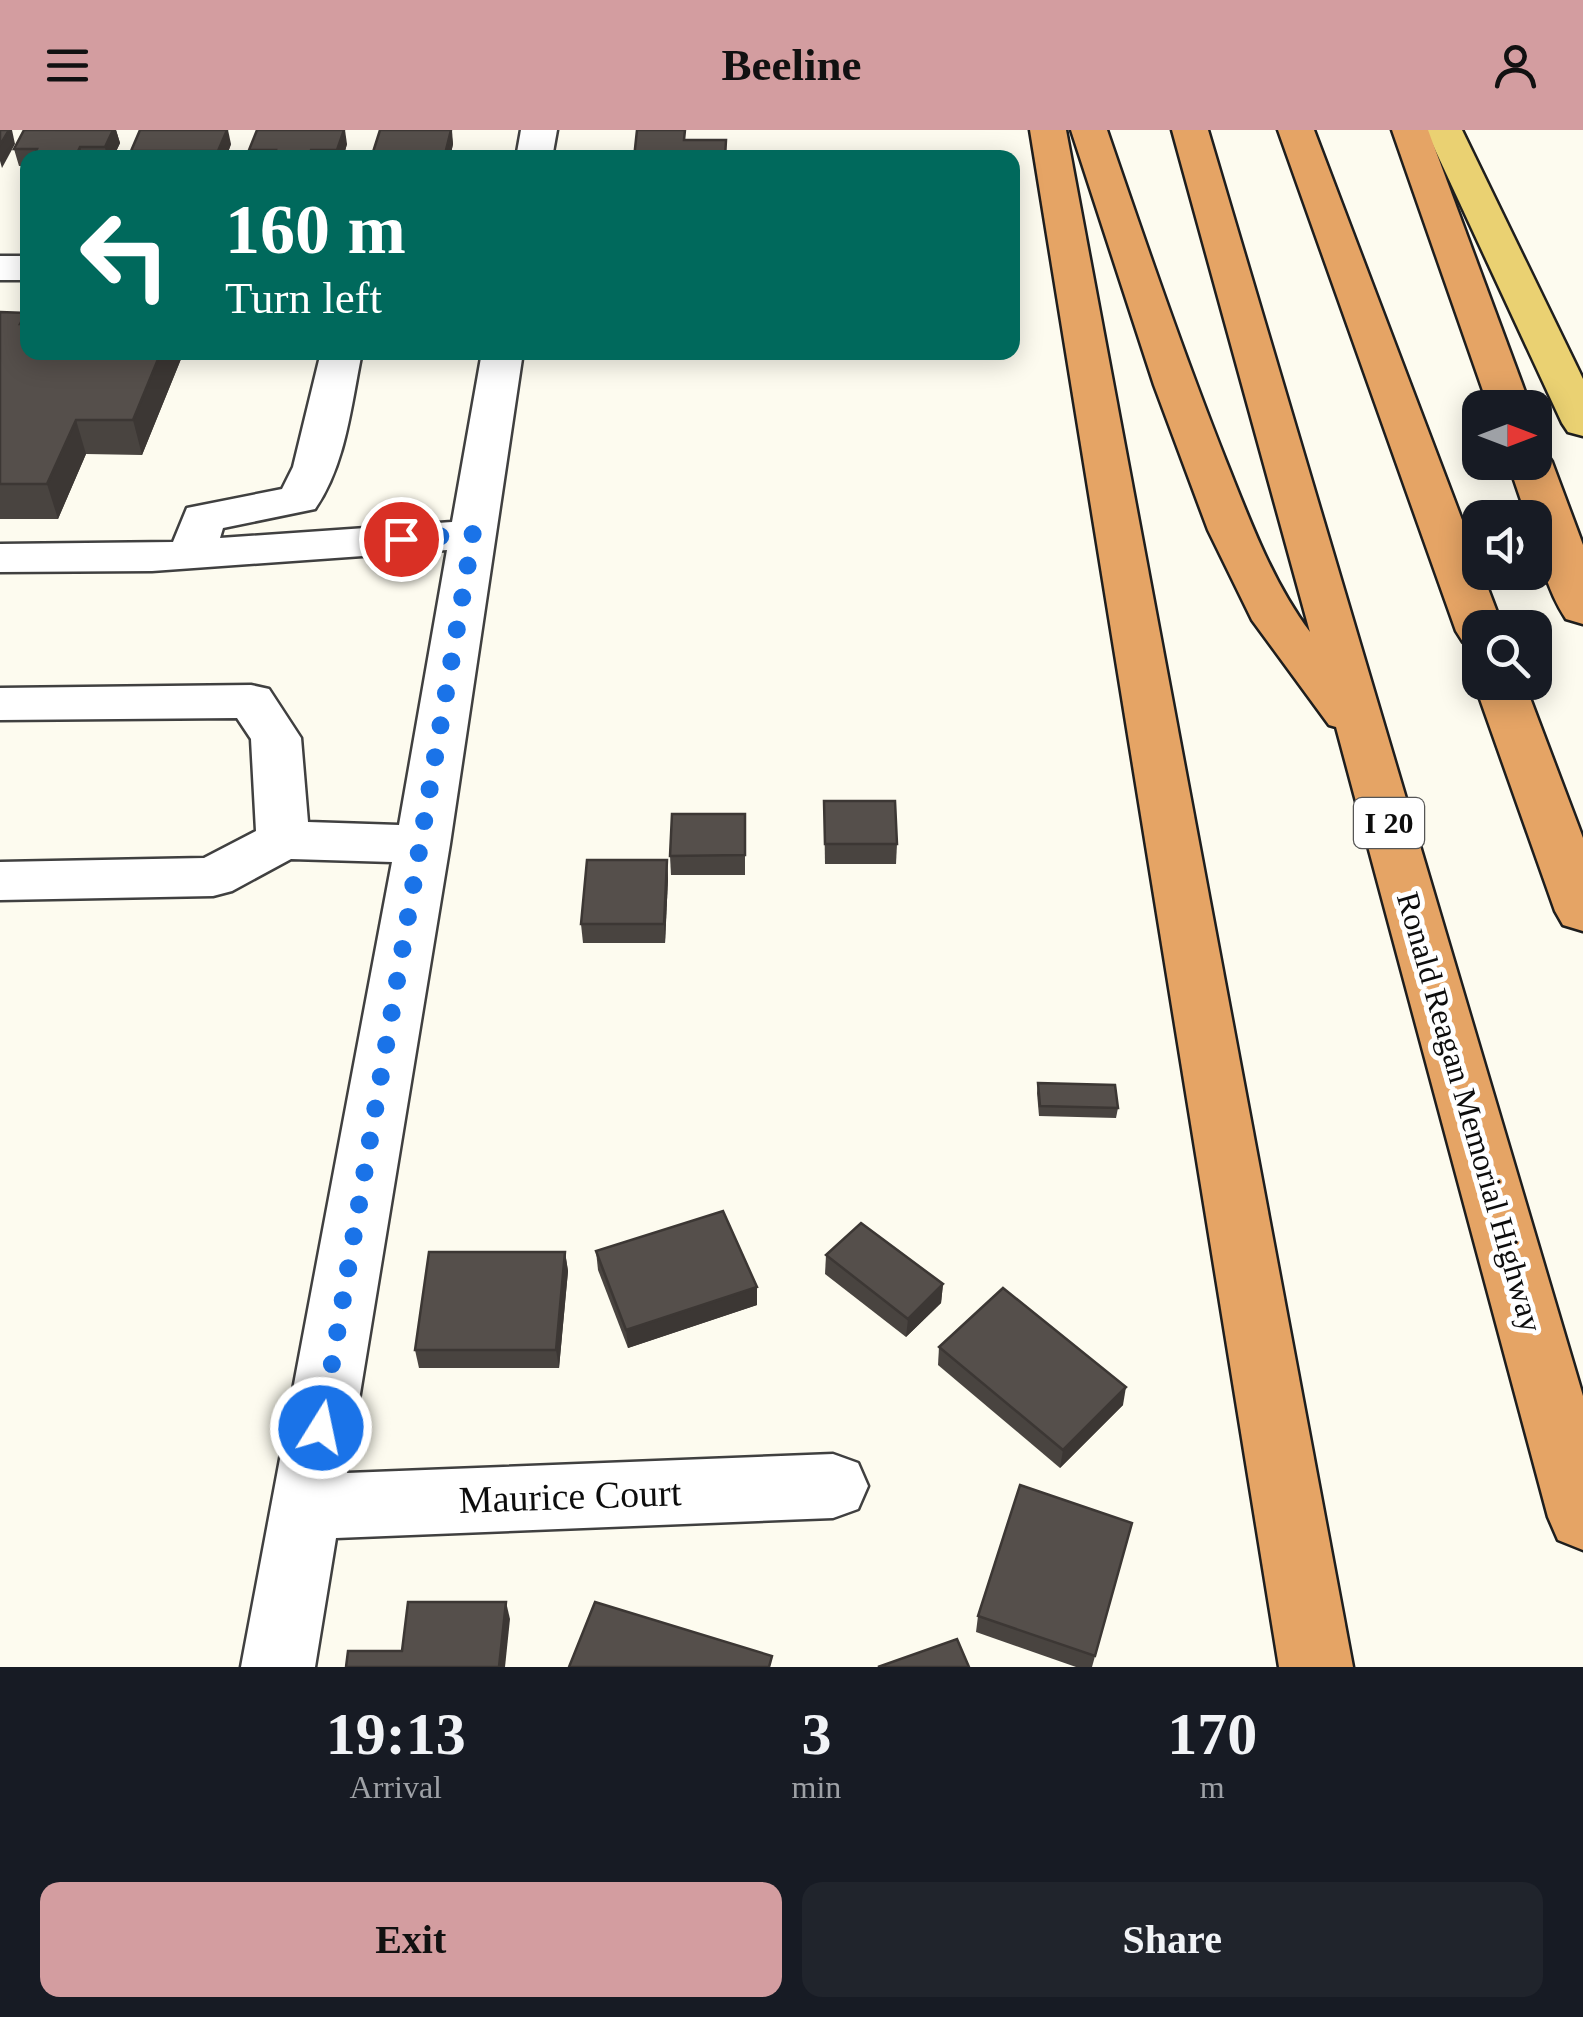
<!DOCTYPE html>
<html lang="en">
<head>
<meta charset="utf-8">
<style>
  :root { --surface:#171b24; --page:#20242c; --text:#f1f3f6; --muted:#9ea1a6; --accent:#d39da0 }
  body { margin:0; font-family:"Times New Roman",serif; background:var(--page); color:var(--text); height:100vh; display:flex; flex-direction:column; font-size:38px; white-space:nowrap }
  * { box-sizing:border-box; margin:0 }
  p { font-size:32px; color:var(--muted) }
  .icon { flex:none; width:55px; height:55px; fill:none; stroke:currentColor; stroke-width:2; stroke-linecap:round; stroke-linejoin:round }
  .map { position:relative; height:1537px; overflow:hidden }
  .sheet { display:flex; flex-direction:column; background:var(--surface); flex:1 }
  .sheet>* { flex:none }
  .banner { position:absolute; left:20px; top:20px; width:1000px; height:210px; border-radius:20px; box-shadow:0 5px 25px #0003; background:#00695c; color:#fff; overflow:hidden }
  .needle { width:65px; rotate:90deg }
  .buttons { position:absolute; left:1462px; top:260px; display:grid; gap:20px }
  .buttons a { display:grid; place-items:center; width:90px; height:90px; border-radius:20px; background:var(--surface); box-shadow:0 5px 25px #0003; font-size:50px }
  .pin { position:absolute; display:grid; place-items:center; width:85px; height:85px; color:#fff; margin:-42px; border:5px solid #fff; border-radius:50%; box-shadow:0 2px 10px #0007 }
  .me { position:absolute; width:110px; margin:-55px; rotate:10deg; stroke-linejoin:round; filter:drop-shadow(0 0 8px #0008) }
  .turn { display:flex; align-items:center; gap:35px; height:210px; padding:0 40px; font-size:45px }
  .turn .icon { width:130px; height:130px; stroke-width:2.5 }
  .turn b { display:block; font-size:70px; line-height:85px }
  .eta { display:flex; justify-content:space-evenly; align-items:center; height:170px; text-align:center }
  .eta b { font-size:60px; font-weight:700; line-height:70px }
  .primary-button { display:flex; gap:20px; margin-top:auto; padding:20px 40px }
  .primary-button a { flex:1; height:115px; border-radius:20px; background:var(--accent); color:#111; font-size:40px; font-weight:700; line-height:115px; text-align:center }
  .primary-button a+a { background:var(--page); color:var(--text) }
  header { display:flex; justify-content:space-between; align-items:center; height:130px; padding:0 40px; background:var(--accent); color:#111; font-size:45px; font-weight:700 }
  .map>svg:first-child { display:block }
</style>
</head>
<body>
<header><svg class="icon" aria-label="menu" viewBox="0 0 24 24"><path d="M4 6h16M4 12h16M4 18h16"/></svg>Beeline<svg class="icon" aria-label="person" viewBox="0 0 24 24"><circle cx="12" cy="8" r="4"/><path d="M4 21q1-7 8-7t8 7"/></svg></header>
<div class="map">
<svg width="1583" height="1537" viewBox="0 0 1583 1537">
  <rect width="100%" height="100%" fill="#fdfbef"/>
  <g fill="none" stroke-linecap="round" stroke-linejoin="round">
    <g stroke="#404040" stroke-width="5">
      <g id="minor">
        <polygon points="521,0 557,0 552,28 516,28"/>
        <rect x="0" y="126" width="28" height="24"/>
        <path d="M321,222h41c-11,53 -16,112 -47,157l-92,19 -3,10 232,-16 30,-170h41l-73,492 -103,629 486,-19 25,9 10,23 -10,23 -25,9 -497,20 -21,129h-74l151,-805 -101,-3 -59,32 -19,5 -213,4v-38l204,-4 52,-27 -5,-92 -14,-21 -237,2v-32l251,-3 18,4 32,49 7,84 91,3 48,-275 -295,21 -152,1v-28l173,-2 14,-34 95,-19 11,-22z"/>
      </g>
    </g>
    <g stroke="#1e1e1e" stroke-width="5">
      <polygon id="major" points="1426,0 1462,0 1583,249 1583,306 1568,302 1562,293"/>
    </g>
    <g stroke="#1e1e1e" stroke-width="5">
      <g id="highway">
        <polygon points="1030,0 1066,0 1353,1537 1279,1537"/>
        <path d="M1071,0h36c38,111 76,222 119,331 23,57 46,121 84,171l-138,-502h36l375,1266v154l-25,-10 -10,-23 -212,-790 -7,-2 -77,-105 -44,-90 -54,-145z"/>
        <polygon points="1278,0 1314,0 1503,498 1480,498 1480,516 1463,512 1456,501"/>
        <polygon points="1392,0 1428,0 1531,278 1489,278"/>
        <path d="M1535,320l11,3 6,9 31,83v79l-17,-5c-18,-27 -31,-69 -31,-101h-8l-19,-56h27z"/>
        <polygon points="1480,543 1480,552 1524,552 1583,708 1583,801 1563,795 1555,781 1474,552"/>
      </g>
    </g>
    <use href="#minor" fill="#fff" fill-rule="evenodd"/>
    <use href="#major" fill="#ead172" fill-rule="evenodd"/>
    <use href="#highway" fill="#e5a465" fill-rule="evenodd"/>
  </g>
  <g fill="#494440">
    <polygon points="24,0 116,0 120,13 113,28 28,28 28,36 19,36 14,19"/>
    <polygon points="380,0 452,0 453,14 450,28 374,28 373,22"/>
    <polygon points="231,14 226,28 132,28 131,21"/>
    <polygon points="347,14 343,28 251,28 249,20"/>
    <polygon points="0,182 26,183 28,189 28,222 181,229 142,325 86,324 58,389 0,389"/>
    <polygon points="824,671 897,714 896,734 825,734"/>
    <polygon points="745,684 745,745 671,745 670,726"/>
    <polygon points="667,730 668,749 665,813 583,813 581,794"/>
    <polygon points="1038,953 1118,978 1116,988 1039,986 1037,963"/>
    <polygon points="596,1121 757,1175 628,1218 598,1140"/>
    <polygon points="565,1122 568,1141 559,1238 419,1238 415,1220"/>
    <polygon points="826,1125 943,1154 941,1173 906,1207 825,1144"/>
    <polygon points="939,1217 1123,1275 1060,1338 938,1235"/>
    <polygon points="1132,1393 1092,1537 1076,1537 976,1502 978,1486"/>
  </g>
  <g fill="#3c3734">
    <polygon points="9,0 12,0 15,14 2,38 0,31 0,15"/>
    <polygon points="113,0 116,0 120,13 113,28 107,28 105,17"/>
    <polygon points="227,0 228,0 231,14 226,28 220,28 218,21"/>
    <polygon points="344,0 345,0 347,14 343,28 338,28 337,20"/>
    <polygon points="451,0 453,14 450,28 444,28"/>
    <polygon points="80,17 83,28 75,28"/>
    <polygon points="26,183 28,189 28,220 20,194"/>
    <polygon points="161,222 179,222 181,229 142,325 133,290"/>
    <polygon points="76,290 86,324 58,389 47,354"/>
    <polygon points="667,730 668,749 665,813 664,794"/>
    <polygon points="565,1122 568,1141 559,1238 556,1220"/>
    <polygon points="943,1154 941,1173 906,1207 908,1189"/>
    <polygon points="757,1157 757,1175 628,1218 626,1200"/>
    <polygon points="1126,1257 1123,1275 1060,1338 1063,1320"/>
    <polygon points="506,1472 510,1489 505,1537 499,1537"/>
  </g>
  <g fill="#554f4b" stroke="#3c3734" stroke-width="2.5">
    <polygon points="0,0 9,0 0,15"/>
    <polygon points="24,0 113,0 105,17 80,17 75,28 33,28 37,19 14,19"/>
    <polygon points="140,0 227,0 218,21 131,21"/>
    <polygon points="257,0 344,0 337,20 311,20 308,28 274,28 276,20 249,20"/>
    <polygon points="380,0 451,0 444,28 402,28 403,22 373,22"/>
    <polygon points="637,0 685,0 684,10 726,10 725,28 634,28"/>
    <polygon points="0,182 26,183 20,194 28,194 28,222 161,222 133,290 76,290 47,354 0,354"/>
    <polygon points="824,671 895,671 897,714 825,714"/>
    <polygon points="672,684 745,684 745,725 670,726"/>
    <polygon points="587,730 667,730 664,794 581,794"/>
    <polygon points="1038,953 1115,955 1118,978 1040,976"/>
    <polygon points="723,1081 757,1157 626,1200 596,1121"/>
    <polygon points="861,1093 943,1154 908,1189 826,1125"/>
    <polygon points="429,1122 565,1122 556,1220 415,1220"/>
    <polygon points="1003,1158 1126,1257 1063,1320 939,1217"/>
    <polygon points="1020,1355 1132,1393 1095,1526 978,1486"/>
    <polygon points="408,1472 506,1472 499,1537 346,1537 348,1521 402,1521"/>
    <polygon points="595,1472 772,1526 769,1537 569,1537"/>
    <polygon points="957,1509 969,1537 878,1537"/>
  </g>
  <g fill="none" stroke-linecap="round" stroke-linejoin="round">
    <polyline stroke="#1a73e8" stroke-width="18" stroke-dasharray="0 32.4" points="321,1298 473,404 401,409"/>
  </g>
  <g text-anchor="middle" stroke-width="10" stroke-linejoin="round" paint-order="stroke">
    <rect fill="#fff" stroke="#565656" stroke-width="2.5" x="1354" y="668" width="70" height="50" rx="8"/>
    <g font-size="30" font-weight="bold" fill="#0d0d0d">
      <text x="1389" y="703">I 20</text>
    </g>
    <g font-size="32" fill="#0d0d0d" stroke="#fff">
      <text transform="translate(1470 982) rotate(74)" y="11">Ronald Reagan Memorial Highway</text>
    </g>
    <g font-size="38" fill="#0d0d0d" stroke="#fff">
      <text transform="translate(570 1366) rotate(-2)" y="13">Maurice Court</text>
    </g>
  </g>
</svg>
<div class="buttons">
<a><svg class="needle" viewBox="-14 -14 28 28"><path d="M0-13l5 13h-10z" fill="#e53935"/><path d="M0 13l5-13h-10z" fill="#9ea1a6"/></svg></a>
<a><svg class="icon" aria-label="sound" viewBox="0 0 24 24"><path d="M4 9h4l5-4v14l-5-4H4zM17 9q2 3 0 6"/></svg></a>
<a><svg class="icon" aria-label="search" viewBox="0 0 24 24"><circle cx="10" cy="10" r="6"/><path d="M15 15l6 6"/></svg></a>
</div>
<div class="pin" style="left:401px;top:409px;background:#d93025"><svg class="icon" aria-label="arrive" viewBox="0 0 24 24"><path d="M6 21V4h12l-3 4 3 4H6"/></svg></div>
<svg class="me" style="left:321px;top:1298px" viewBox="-20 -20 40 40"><circle r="17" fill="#1a73e8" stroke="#fff" stroke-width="3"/><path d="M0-11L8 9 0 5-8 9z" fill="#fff"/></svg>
<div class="banner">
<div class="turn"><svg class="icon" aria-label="left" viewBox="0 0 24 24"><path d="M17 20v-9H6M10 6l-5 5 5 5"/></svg><div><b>160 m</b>Turn left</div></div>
</div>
</div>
<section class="sheet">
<div class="eta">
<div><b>19:13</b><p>Arrival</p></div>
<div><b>3</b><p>min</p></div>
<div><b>170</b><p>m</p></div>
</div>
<div class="primary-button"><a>Exit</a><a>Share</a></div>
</section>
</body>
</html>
